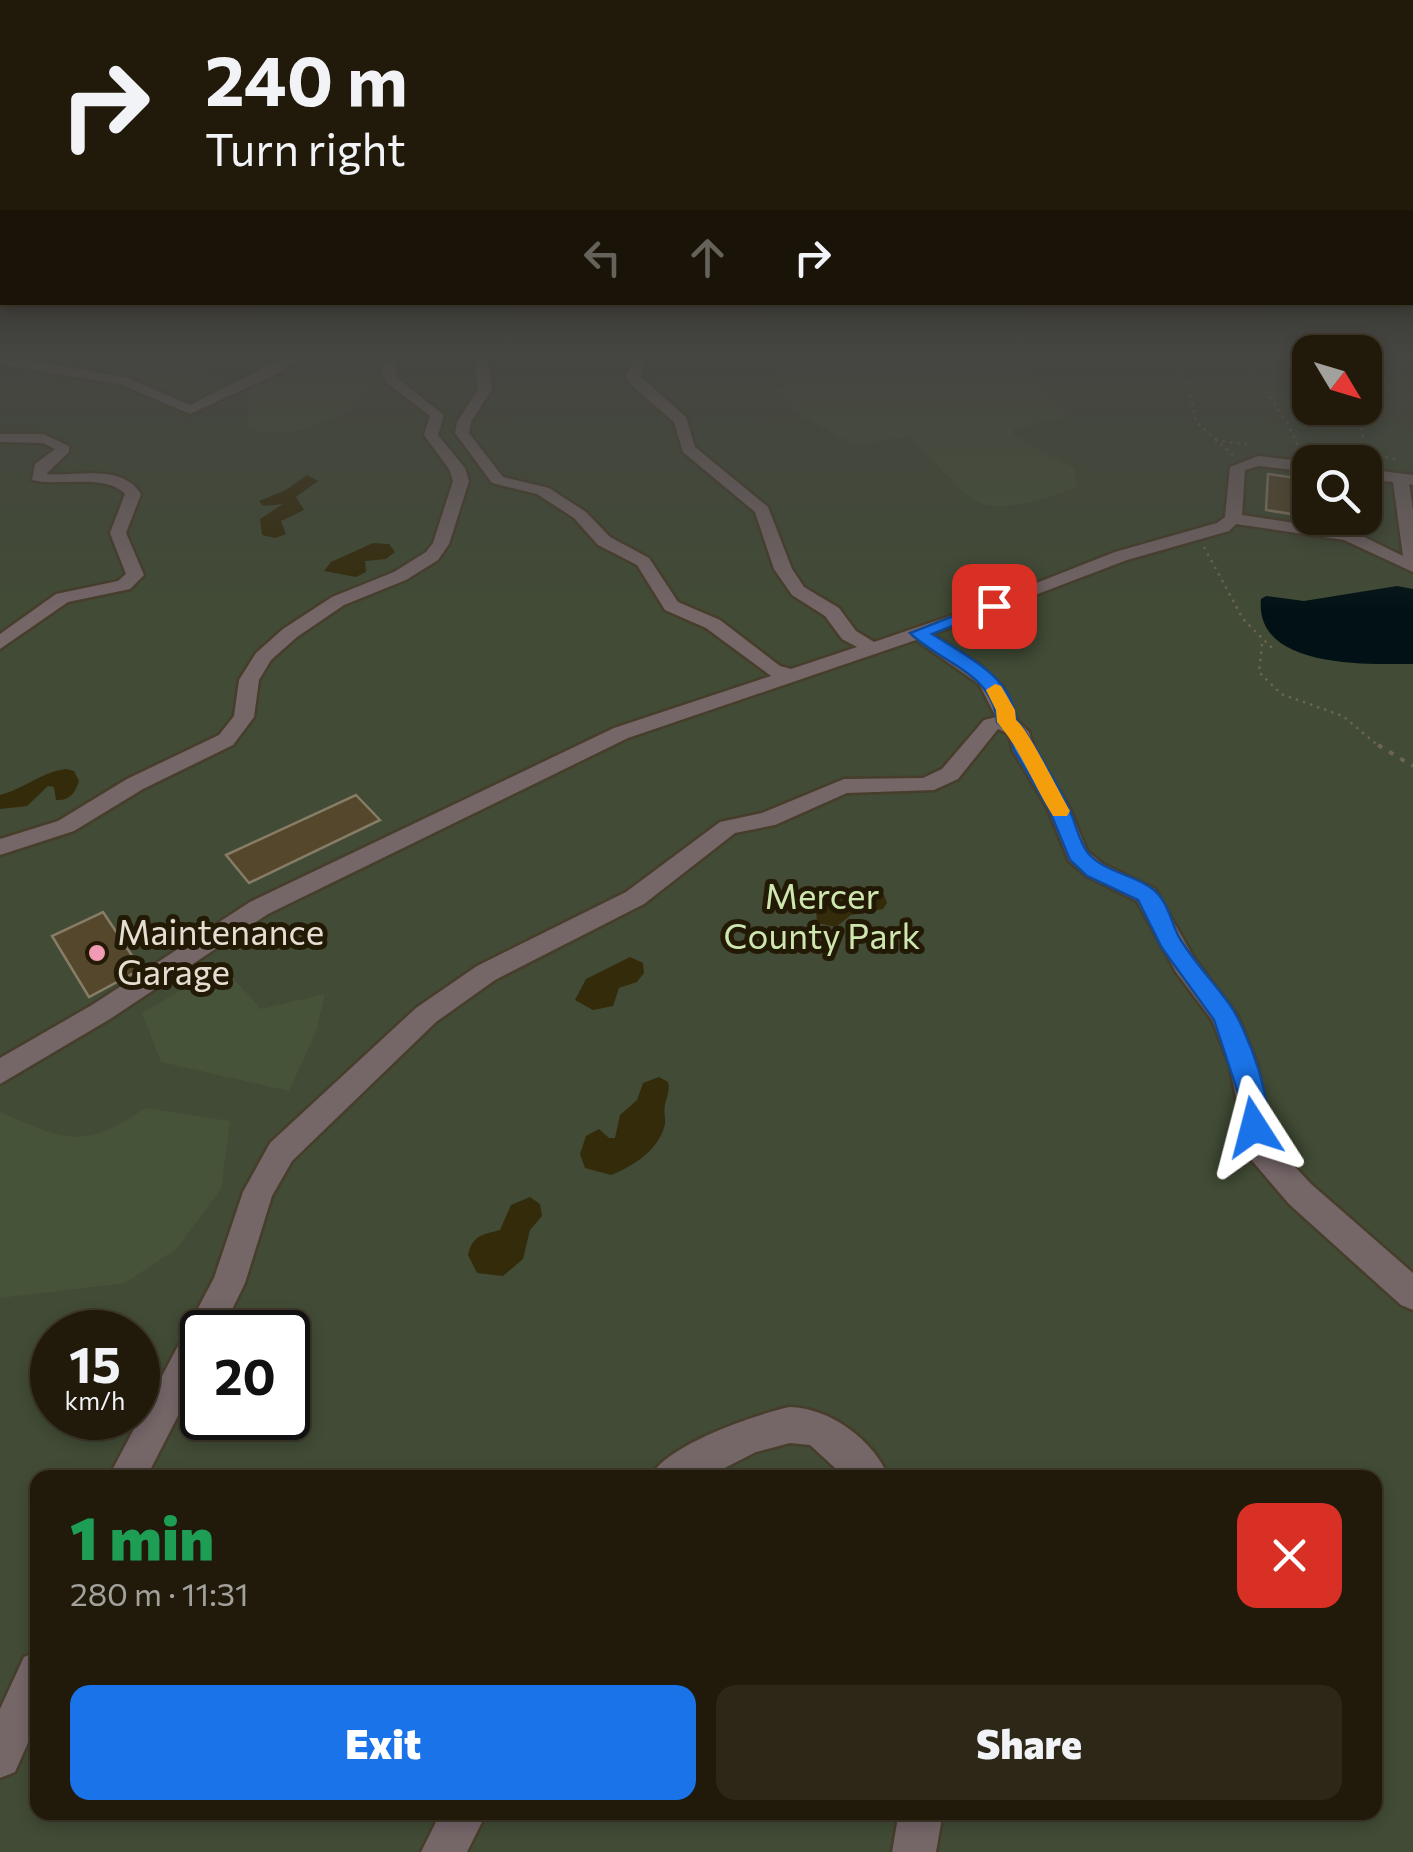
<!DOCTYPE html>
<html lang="en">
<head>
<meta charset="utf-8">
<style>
  :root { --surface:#211a0a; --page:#2d2718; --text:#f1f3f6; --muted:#a2a19c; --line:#3e382b; --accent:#1a73e8 }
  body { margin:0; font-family:Commissioner,sans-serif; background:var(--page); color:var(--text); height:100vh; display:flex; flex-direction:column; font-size:38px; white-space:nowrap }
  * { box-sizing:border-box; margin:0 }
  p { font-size:32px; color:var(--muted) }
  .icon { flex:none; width:55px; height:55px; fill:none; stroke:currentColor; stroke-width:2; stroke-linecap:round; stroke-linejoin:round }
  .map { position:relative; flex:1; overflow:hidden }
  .sheet { position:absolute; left:30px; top:1470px; width:1352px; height:350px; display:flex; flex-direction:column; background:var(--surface); border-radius:20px; box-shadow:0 5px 15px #0003,0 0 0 2px var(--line) }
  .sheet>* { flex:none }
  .top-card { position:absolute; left:0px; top:0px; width:1415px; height:305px; box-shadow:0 5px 15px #0003,0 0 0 2px var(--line); background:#211a0a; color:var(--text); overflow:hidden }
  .needle { width:65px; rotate:128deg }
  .fabs { position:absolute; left:1292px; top:335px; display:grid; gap:20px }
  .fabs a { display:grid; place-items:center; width:90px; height:90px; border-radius:20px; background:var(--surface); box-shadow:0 5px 15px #0003,0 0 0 2px var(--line); font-size:50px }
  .speed { position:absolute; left:30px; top:1310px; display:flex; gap:20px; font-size:50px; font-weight:700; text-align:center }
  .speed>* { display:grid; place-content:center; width:130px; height:130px; border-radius:50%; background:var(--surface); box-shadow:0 5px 15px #0003,0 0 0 2px var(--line); line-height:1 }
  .speed small { font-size:25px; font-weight:400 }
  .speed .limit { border:5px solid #111; border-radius:15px; background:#fff; color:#111 }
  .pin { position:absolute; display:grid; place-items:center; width:85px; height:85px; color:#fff; margin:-42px; border-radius:20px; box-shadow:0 5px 15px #0006 }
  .me { position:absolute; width:110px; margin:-55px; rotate:351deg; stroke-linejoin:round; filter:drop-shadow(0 0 8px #0008) }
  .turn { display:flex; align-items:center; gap:35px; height:210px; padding:0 40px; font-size:45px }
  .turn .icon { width:130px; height:130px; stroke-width:2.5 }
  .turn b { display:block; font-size:70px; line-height:85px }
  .lanes { display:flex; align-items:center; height:95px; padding:0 40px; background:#0003; justify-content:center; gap:50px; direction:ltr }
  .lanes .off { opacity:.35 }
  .round { display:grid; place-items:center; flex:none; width:105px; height:105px; border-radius:20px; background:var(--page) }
  .summary { display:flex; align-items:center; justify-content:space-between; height:170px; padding:0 40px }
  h1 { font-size:60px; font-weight:800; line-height:75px; color:#1e9e55 }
  .button { display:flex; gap:20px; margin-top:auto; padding:20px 40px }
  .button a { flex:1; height:115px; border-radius:20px; background:var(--accent); color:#fff; font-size:40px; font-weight:800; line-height:115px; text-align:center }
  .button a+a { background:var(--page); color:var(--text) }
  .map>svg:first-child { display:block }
</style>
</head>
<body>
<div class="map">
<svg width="1413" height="1852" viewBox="0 0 1413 1852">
  <rect width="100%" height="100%" fill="#2c230e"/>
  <path fill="#414b35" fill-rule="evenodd" d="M0,354h1310v54h55v-54h48v1498h-1413zM1310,462h55v56h-55zM52,1332h86v86h-86zM202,1332h86v86h-86zM38,1478h1337v334h-1337z"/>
  <g fill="#475338">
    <polygon points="14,354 230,354 175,391 109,370 25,362"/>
    <path d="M305,354h79l-3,14 -13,14 1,13c-30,27 -84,48 -123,32l3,-21 -12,-13z"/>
    <path d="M761,354h257l50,63 -57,13 4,6 59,32 3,19c-27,10 -71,27 -100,15 -13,-6 -54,-53 -67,-66l-55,9 -63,-34 -18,-18 14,-10z"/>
    <polygon points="222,966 261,1009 325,994 316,1032 289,1091 161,1062 142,1013"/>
    <path d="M145,1108l85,13 -9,68 -45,60 -51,34 -125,15v-186c65,28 83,39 145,-4z"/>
  </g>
  <g fill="#342b0a">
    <polygon points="307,475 318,481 296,497 304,510 281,521 286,534 275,538 262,535 260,519 283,504 263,506 259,501 286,490"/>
    <polygon points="373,543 389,544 395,552 386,559 365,561 366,572 356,577 324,571 331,562"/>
    <path d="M66,769l8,2 5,10c-4,12 -9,20 -23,19l-2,-13 -6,-1 -21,20 -27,3v-14c24,-6 41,-23 66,-26z"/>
    <path d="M870,888l14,7 3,8 -4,6 -32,6 -15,12 -19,-4 -1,-14c11,-12 36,-14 54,-21z"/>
    <polygon points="630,957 643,963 644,973 637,982 619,988 613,1006 593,1010 575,1000 586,979"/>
    <path d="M659,1077l9,5c2,10 -1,13 -3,23 -2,9 2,14 -1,23 -8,24 -31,38 -53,47l-26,-7 -5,-14 6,-18 13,-7 10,9h6l5,-23 17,-15 6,-17z"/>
    <path d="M530,1197l10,7 2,12 -12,14 -7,29 -20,17 -26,-3 -9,-18c5,-21 15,-20 32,-25l11,-25z"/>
  </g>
  <path fill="#011115" d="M1397,586l16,3v75c-45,0 -159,5 -152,-65l5,-3 38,5z"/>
  <g fill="#54472c" stroke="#877c65" stroke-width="2.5">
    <polygon points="1268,474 1310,480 1310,517 1266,510"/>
    <polygon points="356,795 380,820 249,883 226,855"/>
    <polygon points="103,912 141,969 89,997 52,936"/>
  </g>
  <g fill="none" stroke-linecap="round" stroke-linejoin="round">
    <g stroke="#463d2a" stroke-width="5">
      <g id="minor">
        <polygon points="0,354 128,378 190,405 291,354 306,354 283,371 190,414 120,384 10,366 0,360"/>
        <polygon points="388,354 400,354 395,373 397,378 444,415 438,435 465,468 469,481 449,544 438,560 406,580 344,605 297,637 271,660 259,680 254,717 233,745 143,789 74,831 0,855 0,839 58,821 127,779 219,735 234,716 239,680 256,653 283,629 332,597 394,572 426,552 433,543 453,481 449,469 424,435 430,416 387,383 381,373"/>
        <polygon points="474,354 486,354 492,389 471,422 469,433 503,477 549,488 586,512 610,537 649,558 678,602 720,620 780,666 791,669 857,647 842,639 825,616 792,595 774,569 755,512 683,452 674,422 631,385 626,376 636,354 648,354 640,376 686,417 695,447 768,507 792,569 804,587 839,608 856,631 874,642 965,611 1115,552 1217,523 1225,517 1230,467 1258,456 1310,462 1310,472 1259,466 1245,470 1242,515 1354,532 1403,556 1393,482 1365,479 1365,469 1413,475 1413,485 1409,484 1413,510 1413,572 1344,540 1236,524 1229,531 1127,560 933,634 980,665 1003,687 1017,720 1029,732 1035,751 1070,809 1087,851 1103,864 1155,889 1194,958 1237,1015 1257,1063 1272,1142 1311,1184 1413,1273 1413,1310 1401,1305 1289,1204 1248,1156 1229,1063 1212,1020 1176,972 1137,901 1087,876 1069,861 1048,809 1013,751 1009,734 998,729 958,779 934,790 847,793 775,825 735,833 644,904 495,980 436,1022 292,1161 272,1196 245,1283 221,1332 202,1332 202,1369 146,1478 108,1478 214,1278 243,1192 270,1143 416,1008 477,966 626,892 720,822 762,813 844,779 923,778 942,769 984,720 996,717 979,684 916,640 628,738 268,914 110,1019 0,1084 0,1058 92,1005 250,902 614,728 771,676 706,628 665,610 637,565 598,545 574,518 537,494 492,483 455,433 457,422 478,389"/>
        <path d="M0,434h43l26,12v6l-23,22c31,3 75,-11 95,20l-15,39 18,42 -14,14 -62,13 -68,47v-15l56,-40 62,-13 8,-7 -16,-41 15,-39c-19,-21 -67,-7 -93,-14l3,-16 20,-15 -12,-6 -43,-1z"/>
        <path d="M790,1407c40,1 84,33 99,71h-43l-36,-33 -20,-2 -34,9 -51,26h-55c13,-32 106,-64 140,-71z"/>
        <polygon points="38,1651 38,1720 15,1772 0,1778 0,1709 24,1657"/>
        <polygon points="441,1812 487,1812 467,1852 421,1852"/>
        <polygon points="899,1812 943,1812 936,1852 892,1852"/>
      </g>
    </g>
    <g stroke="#6c6453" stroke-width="2.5" stroke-dasharray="2.5 5" stroke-linecap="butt">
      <polyline points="1160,354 1188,384 1196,422 1233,455"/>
      <path d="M1240,354c18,28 51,68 60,97"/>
      <polyline points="1365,399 1387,388 1372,354"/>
      <polyline points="1351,408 1363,432 1361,459"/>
      <polyline points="1215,440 1250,445"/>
      <polyline points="1319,453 1359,458"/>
      <polyline points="1363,453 1397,459"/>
      <polyline points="1204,547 1243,619 1275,651"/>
      <polyline points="1262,644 1259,672 1281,694 1343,716 1381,748"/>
    </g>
    <polyline stroke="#6c6453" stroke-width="4" stroke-dasharray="5 8" stroke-linecap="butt" points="1378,745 1413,766"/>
    <use href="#minor" fill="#756668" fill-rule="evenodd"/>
  </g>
  <linearGradient id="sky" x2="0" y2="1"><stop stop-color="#181308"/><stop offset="0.58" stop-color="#454541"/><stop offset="1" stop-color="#454541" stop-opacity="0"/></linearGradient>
  <rect width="1413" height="613" fill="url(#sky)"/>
  <path fill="#1a73e8" stroke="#114b97" stroke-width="2.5" d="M989,602l14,4 -71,28c33,21 80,42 84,86 9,7 47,75 54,91 6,13 9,31 18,42 17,20 47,21 66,37 14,12 17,32 25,47 14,24 35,45 51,68 17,24 47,103 34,130l-10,3 -9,-3 -7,-42 -24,-73 -52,-72 -24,-48 -51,-24 -17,-16 -21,-51 -35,-59 -4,-16 -13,-12c-4,-50 -57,-59 -87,-89z"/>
  <path fill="#f59e0b" d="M995,684l6,2 14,24 1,10c13,10 42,71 54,91l-3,5h-14c-19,-30 -33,-68 -56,-94l-1,-12 -10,-20z"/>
  <circle fill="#f19ab4" stroke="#231a05" stroke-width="4" cx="97" cy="953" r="10"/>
  <g text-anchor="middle" stroke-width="10" stroke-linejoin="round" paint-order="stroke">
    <g font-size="35" fill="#cee7b1" stroke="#231a05">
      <text x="822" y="909">Mercer<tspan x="822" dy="40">County Park</tspan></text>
    </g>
    <g font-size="35" fill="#e5dfd3" stroke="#231a05" text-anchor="start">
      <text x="117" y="945">Maintenance<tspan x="117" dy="40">Garage</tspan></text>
    </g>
  </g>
</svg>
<div class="fabs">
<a><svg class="needle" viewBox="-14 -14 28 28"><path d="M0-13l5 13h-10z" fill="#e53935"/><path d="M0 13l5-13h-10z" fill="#a2a19c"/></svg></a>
<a><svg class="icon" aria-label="search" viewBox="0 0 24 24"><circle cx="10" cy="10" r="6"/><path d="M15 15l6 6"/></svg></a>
</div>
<div class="speed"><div>15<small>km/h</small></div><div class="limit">20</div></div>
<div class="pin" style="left:994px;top:606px;background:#d93025"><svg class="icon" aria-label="arrive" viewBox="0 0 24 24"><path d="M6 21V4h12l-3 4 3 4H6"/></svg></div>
<svg class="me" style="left:1254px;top:1127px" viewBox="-20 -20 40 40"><path d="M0-17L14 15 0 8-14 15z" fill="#1a73e8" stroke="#fff" stroke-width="4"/></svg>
<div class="top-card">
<div class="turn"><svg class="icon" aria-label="right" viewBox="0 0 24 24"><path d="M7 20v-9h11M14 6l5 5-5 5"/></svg><div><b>240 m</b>Turn right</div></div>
<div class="lanes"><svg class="icon off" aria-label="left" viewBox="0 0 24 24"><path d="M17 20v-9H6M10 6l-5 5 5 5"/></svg><svg class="icon off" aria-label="ahead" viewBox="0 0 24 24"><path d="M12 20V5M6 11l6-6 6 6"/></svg><svg class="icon" aria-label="right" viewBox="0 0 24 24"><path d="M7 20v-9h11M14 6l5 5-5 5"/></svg></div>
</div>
<section class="sheet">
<div class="summary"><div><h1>1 min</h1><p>280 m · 11:31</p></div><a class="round" style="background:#d93025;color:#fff"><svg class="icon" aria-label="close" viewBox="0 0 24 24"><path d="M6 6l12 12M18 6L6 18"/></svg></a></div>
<div class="button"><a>Exit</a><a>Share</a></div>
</section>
</div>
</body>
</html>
